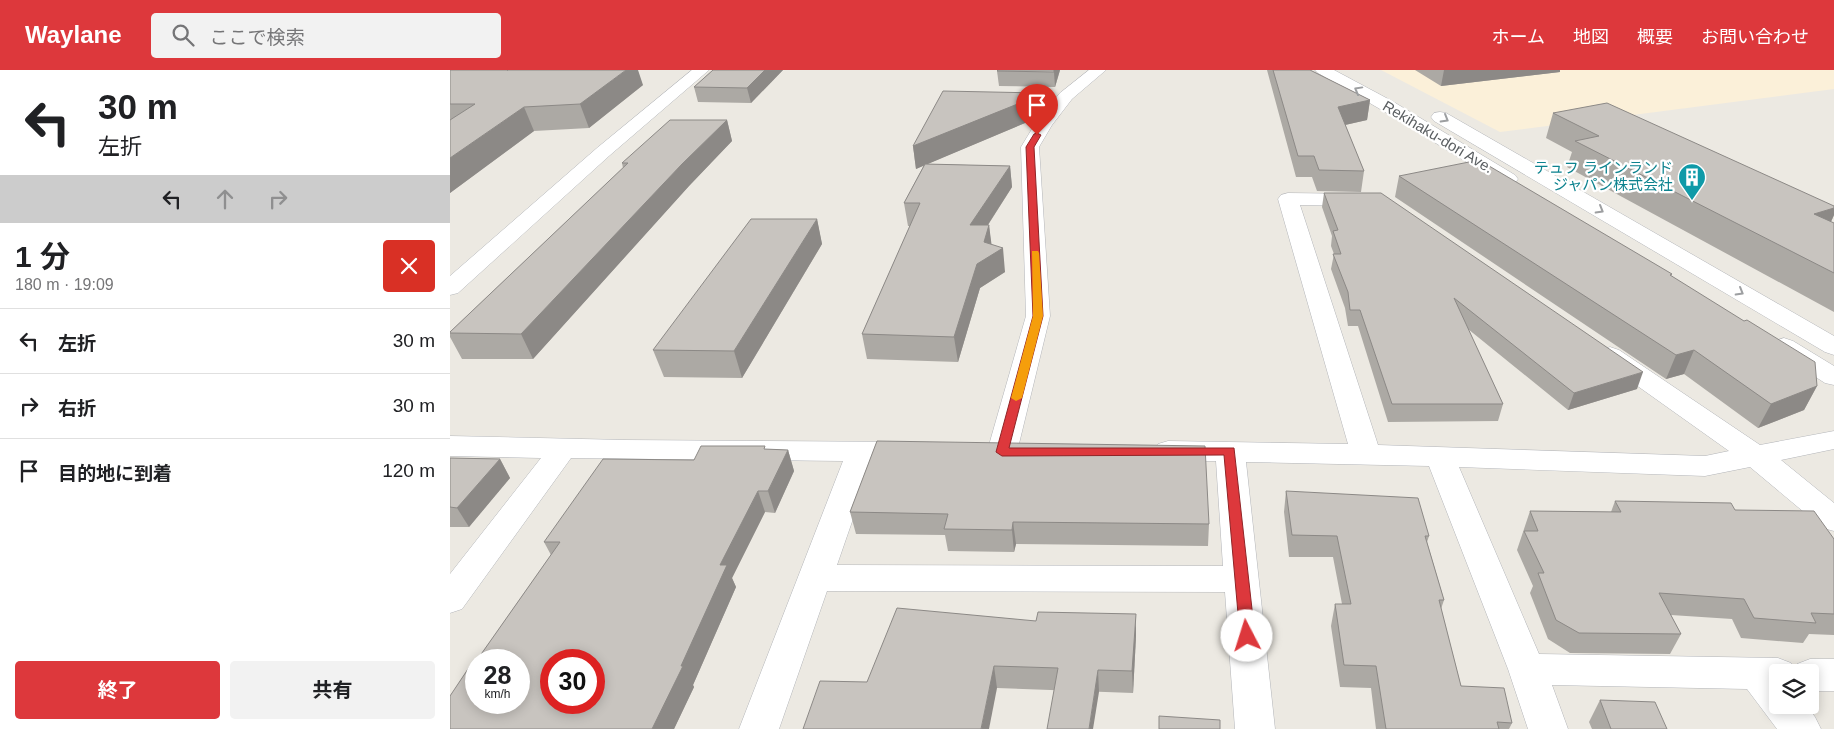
<!DOCTYPE html>
<html lang="ja">
<head>
<meta charset="utf-8">
<style>
  :root { --surface:#fff; --page:#f2f2f2; --text:#202124; --muted:#757577; --line:#e0e0e0; --accent:#dd383c }
  body { margin:0; font-family:Arial,"Noto Sans JP",sans-serif; background:var(--page); color:var(--text); height:100vh; display:flex; flex-direction:column; font-size:19px; white-space:nowrap }
  * { box-sizing:border-box; margin:0 }
  p { font-size:16px; color:var(--muted) }
  .icon { flex:none; width:28px; height:28px; fill:none; stroke:currentColor; stroke-width:2; stroke-linecap:round; stroke-linejoin:round }
  .map { position:relative; flex:1; overflow:hidden }
  .sheet { display:flex; flex-direction:column; background:var(--surface); width:450px }
  .sheet>* { flex:none }
  .guide { background:#fff; color:var(--text); overflow:hidden }
  .buttons { position:absolute; left:1319px; top:594px; display:grid; gap:10px }
  .buttons a { display:grid; place-items:center; width:50px; height:50px; border-radius:5px; background:var(--surface); box-shadow:0 2px 12px #0003; font-size:25px }
  .speed { position:absolute; left:15px; top:579px; display:flex; gap:10px; font-size:25px; font-weight:700; text-align:center }
  .speed>* { display:grid; place-content:center; width:65px; height:65px; border-radius:50%; background:var(--surface); box-shadow:0 2px 12px #0003; line-height:1 }
  .speed small { font-size:12px; font-weight:400 }
  .speed .limit { border:8px solid #d22; background:#fff; color:#111 }
  .pin { position:absolute; display:grid; place-items:center; width:42px; height:42px; color:#fff; margin:-51px -21px; border-radius:50% 50% 50% 0; rotate:-45deg; box-shadow:0 0 5px #0007 }
  .pin .icon { rotate:45deg }
  .me { position:absolute; width:55px; margin:-28px; rotate:355deg; stroke-linejoin:round; filter:drop-shadow(0 0 4px #0008) }
  .turn { display:flex; align-items:center; gap:18px; height:105px; padding:0 15px; font-size:22px }
  .turn .icon { width:65px; height:65px; stroke-width:2.5 }
  .turn b { display:block; font-size:35px; line-height:42px }
  .lanes { display:flex; align-items:center; height:48px; padding:0 15px; background:#0003; justify-content:center; gap:25px; direction:ltr }
  .lanes .off { opacity:.35 }
  .round { display:grid; place-items:center; flex:none; width:52px; height:52px; border-radius:5px; background:var(--page) }
  .head { display:flex; align-items:center; justify-content:space-between; height:85px; padding:0 15px }
  h1 { font-size:30px; font-weight:700; line-height:38px }
  .primary-button { display:flex; gap:10px; margin-top:auto; padding:10px 15px }
  .primary-button a { flex:1; height:58px; border-radius:5px; background:var(--accent); color:#fff; font-size:20px; font-weight:700; line-height:58px; text-align:center }
  .primary-button a+a { background:var(--page); color:var(--text) }
  ul { padding:0; list-style:none }
  li { display:flex; align-items:center; gap:15px; height:65px; padding:0 15px; border-top:1px solid var(--line) }
  li div { flex:1 }
  li b { display:block; font-size:19px }
  li em { font-style:normal }
  header { display:flex; align-items:center; gap:30px; box-sizing:border-box; height:70px; padding:0 25px; background:var(--accent); color:#fff }
  header strong { font-size:24px }
  nav { display:flex; gap:28px; margin-inline-start:auto; font-size:18px }
  .search { width:350px; height:45px; background:var(--page); display:flex; align-items:center; gap:12px; box-sizing:border-box; padding:0 18px; border-radius:5px; color:var(--muted); font-size:19px }
  main { display:flex; flex:1; min-height:0 }
  .map>svg:first-child { display:block }
</style>
</head>
<body>
<header>
<strong>Waylane</strong>
<div class="search"><svg class="icon" aria-label="search" viewBox="0 0 24 24"><circle cx="10" cy="10" r="6"/><path d="M15 15l6 6"/></svg>ここで検索</div>
<nav><a>ホーム</a><a>地図</a><a>概要</a><a>お問い合わせ</a></nav>
</header>
<main>
<section class="sheet">
<div class="guide">
<div class="turn"><svg class="icon" aria-label="left" viewBox="0 0 24 24"><path d="M17 20v-9H6M10 6l-5 5 5 5"/></svg><div><b>30 m</b>左折</div></div>
<div class="lanes"><svg class="icon" aria-label="left" viewBox="0 0 24 24"><path d="M17 20v-9H6M10 6l-5 5 5 5"/></svg><svg class="icon off" aria-label="ahead" viewBox="0 0 24 24"><path d="M12 20V5M6 11l6-6 6 6"/></svg><svg class="icon off" aria-label="right" viewBox="0 0 24 24"><path d="M7 20v-9h11M14 6l5 5-5 5"/></svg></div>
</div>
<div class="head"><div><h1>1 分</h1><p>180 m · 19:09</p></div><a class="round" style="background:#d93025;color:#fff"><svg class="icon" aria-label="close" viewBox="0 0 24 24"><path d="M6 6l12 12M18 6L6 18"/></svg></a></div>
<ul>
<li><svg class="icon" aria-label="left" viewBox="0 0 24 24"><path d="M17 20v-9H6M10 6l-5 5 5 5"/></svg><div><b>左折</b></div><em>30 m</em></li>
<li><svg class="icon" aria-label="right" viewBox="0 0 24 24"><path d="M7 20v-9h11M14 6l5 5-5 5"/></svg><div><b>右折</b></div><em>30 m</em></li>
<li><svg class="icon" aria-label="arrive" viewBox="0 0 24 24"><path d="M6 21V4h12l-3 4 3 4H6"/></svg><div><b>目的地に到着</b></div><em>120 m</em></li>
</ul>
<div class="primary-button"><a>終了</a><a>共有</a></div>
</section>
<div class="map">
<svg width="1384" height="659" viewBox="0 0 1384 659">
  <rect width="100%" height="100%" fill="#ece9e2"/>
  <polygon fill="#fbf0d9" points="931,0 1384,0 1384,19 1050,62"/>
  <g fill="none" stroke-linecap="round" stroke-linejoin="round">
    <g stroke="#b3b5b9" stroke-width="1">
      <g id="minor">
        <polygon points="242,0 259,0 159,86 8,223 0,225 0,206 147,78"/>
        <polygon points="639,0 656,0 622,29 602,55 589,77 600,246 567,382 562,389 552,392 542,389 537,382 576,246 571,77 588,49 610,23"/>
        <polygon points="865,0 884,0 942,31 1065,105 1068,109 1065,113 1058,115 1051,113 930,39 868,3"/>
        <polygon points="990,42 996,43 1384,266 1384,285 1375,282 984,51 981,47 984,43"/>
        <polygon points="838,123 910,124 917,126 920,130 917,134 910,136 850,135 928,375 1255,386 1279,381 1151,290 1147,285 1151,280 1160,277 1169,280 1310,375 1384,361 1384,379 1331,390 1384,433 1384,461 1373,458 1300,397 1255,406 1009,397 1089,584 1328,588 1341,593 1344,599 1347,594 1360,589 1384,589 1384,621 1360,621 1360,602 1328,602 1328,635 1356,635 1365,647 1371,659 1327,659 1297,619 1102,615 1118,659 1078,659 1058,599 979,396 796,392 825,659 785,659 775,522 377,521 329,659 289,659 393,391 121,388 12,539 0,543 0,504 91,388 0,386 0,366 175,370 460,372 470,375 475,382 470,389 460,392 423,391 387,495 773,496 766,391 718,391 708,388 703,381 708,374 718,371 898,374 828,129 831,125"/>
        <polygon points="1334,268 1343,271 1384,296 1384,315 1375,313 1325,281 1321,276 1325,271"/>
      </g>
    </g>
    <use href="#minor" fill="#fff" fill-rule="evenodd"/>
  </g>
  <g fill="#aca9a4">
    <polygon points="0,0 193,15 139,58 84,61 0,123"/>
    <polygon points="263,0 333,0 301,33 248,32 244,17"/>
    <polygon points="610,0 605,17 549,16 547,1"/>
    <polygon points="817,0 860,0 920,30 917,50 895,55 914,101 911,122 867,121 862,107 846,107"/>
    <polygon points="965,0 1110,0 1110,2 991,16"/>
    <polygon points="589,23 590,43 587,48 477,94 560,96 562,117 538,155 539,155 541,175 555,202 530,218 508,292 417,289 412,264 460,156 458,156 454,133 474,95 466,99 463,76"/>
    <polygon points="1103,43 1384,136 1384,145 1381,152 1384,153 1384,242 1117,97 1122,82 1096,68"/>
    <polygon points="277,50 282,71 239,116 83,289 12,289 0,267 0,262 173,98 172,93"/>
    <polygon points="949,106 1222,204 1221,206 1367,316 1354,340 1308,358 1234,304 1216,309 945,127"/>
    <polygon points="874,123 1187,319 1118,340 1018,259 1053,334 1048,351 938,352 908,256 898,256 895,238 881,199 884,184 881,176 882,166 872,137"/>
    <polygon points="367,149 372,174 292,308 214,307 203,280"/>
    <polygon points="427,371 759,454 758,476 566,474 564,482 498,481 495,465 406,464 400,442"/>
    <polygon points="316,379 338,380 344,401 325,443 315,442 282,508 286,517 243,615 244,617 224,659 0,659 25,593 101,485 94,472 244,390"/>
    <polygon points="0,388 50,389 60,408 19,457 0,457"/>
    <polygon points="836,421 979,466 977,472 994,530 991,539 1011,616 1062,653 1059,659 926,659 921,618 890,617 881,556 885,534 892,534 883,487 839,487 834,442"/>
    <polygon points="1165,431 1285,440 1384,469 1384,565 1359,564 1353,573 1291,568 1282,549 1221,545 1231,564 1220,584 1120,583 1098,569 1080,523 1083,516 1067,480 1080,441 1161,442"/>
    <polygon points="686,566 683,623 547,618 417,612"/>
    <polygon points="1150,630 1217,659 1142,659 1139,652"/>
  </g>
  <g fill="#8c8986">
    <polygon points="176,0 188,0 193,15 139,58 130,34"/>
    <polygon points="315,0 333,0 301,33 297,18"/>
    <polygon points="604,0 610,0 605,17 604,2"/>
    <polygon points="994,0 1110,0 1110,2 991,16"/>
    <polygon points="589,23 590,43 587,48 466,99 463,76"/>
    <polygon points="920,30 917,50 886,57 888,37"/>
    <polygon points="74,37 84,61 0,123 0,88"/>
    <polygon points="277,50 282,71 239,116 83,289 71,264 232,94"/>
    <polygon points="560,96 562,117 523,178 520,155"/>
    <polygon points="1384,138 1384,145 1374,166 1364,144"/>
    <polygon points="367,149 372,174 292,308 284,281"/>
    <polygon points="539,155 542,178 553,178 555,202 530,218 508,292 504,267"/>
    <polygon points="1244,280 1234,304 1216,309 1226,285"/>
    <polygon points="1193,302 1187,319 1118,340 1124,323"/>
    <polygon points="1367,316 1354,340 1308,358 1321,334"/>
    <polygon points="338,380 344,401 325,443 318,421"/>
    <polygon points="50,389 60,408 19,457 7,438"/>
    <polygon points="308,421 315,442 282,508 286,517 243,615 244,617 224,659 202,659 231,596 270,495"/>
    <polygon points="563,452 566,474 564,482 562,460"/>
    <polygon points="686,544 686,566 683,623 682,601"/>
    <polygon points="544,596 547,618 539,659 531,659"/>
    <polygon points="648,600 649,622 643,659 639,659"/>
  </g>
  <g fill="#c8c4bf" stroke="#8c8986" fill-rule="evenodd">
    <polygon points="0,0 58,0 57,0 176,0 130,34 74,37 0,88 0,50 25,34 0,34"/>
    <polygon points="263,0 315,0 297,18 244,17"/>
    <polygon points="548,0 604,0 604,2 547,1"/>
    <polygon points="823,0 860,0 920,30 888,37 914,101 869,100 864,86 848,86"/>
    <polygon points="493,21 589,23 585,27 463,76"/>
    <polygon points="1157,33 1384,136 1384,138 1364,144 1384,153 1384,203 1125,71 1149,66 1103,43"/>
    <polygon points="220,50 277,50 232,94 71,264 0,263 0,262 178,93 172,93"/>
    <polygon points="1029,90 1222,204 1220,205 1294,251 1297,250 1365,292 1367,316 1321,334 1244,280 1226,285 949,106"/>
    <polygon points="475,94 560,96 520,155 539,155 534,172 553,178 527,194 504,267 412,264 470,133 454,133"/>
    <polygon points="874,123 931,123 1193,302 1124,323 1004,228 1053,334 942,334 910,240 900,240 898,222 883,184 891,184 883,161 888,160"/>
    <polygon points="301,149 367,149 284,281 203,280"/>
    <polygon points="427,371 755,376 759,454 563,452 562,460 494,459 498,444 400,442"/>
    <path d="M251,376h64l-1,3 24,1 -20,41h-10l-38,74h7l-46,101h2l-31,63h-202v-33l22,-33h3l1,-2v41h43v-42h-42l83,-118h-16l59,-83 91,1zM101,590h43v42h-43z"/>
    <polygon points="0,388 50,389 7,438 0,437"/>
    <polygon points="836,421 968,428 979,466 975,466 994,530 989,530 1011,616 1054,618 1062,653 1047,652 1049,659 936,659 926,596 894,595 885,534 901,534 887,466 842,465"/>
    <polygon points="1165,431 1281,433 1285,440 1364,441 1384,469 1384,544 1361,543 1366,553 1304,548 1294,529 1209,523 1231,564 1129,563 1106,550 1088,503 1094,503 1074,461 1088,461 1080,441 1171,442"/>
    <polygon points="447,538 586,551 588,542 686,544 682,601 648,600 639,659 597,659 608,598 544,596 531,659 353,659 370,611 417,612"/>
    <polygon points="1150,630 1205,632 1217,659 1161,659"/>
    <polygon points="709,646 770,650 770,659 709,659"/>
  </g>
  <defs><path id="oneway-chevron" d="M-2-3.5L2.5 0L-2 3.5" fill="none" stroke-width="1.6" stroke-linecap="round" stroke-linejoin="round" transform="scale(1.25)"/></defs>
  <g stroke="#9d9fa1">
    <use href="#oneway-chevron" transform="translate(908 20) rotate(-151)"/>
    <use href="#oneway-chevron" transform="translate(995 49) rotate(30)"/>
    <use href="#oneway-chevron" transform="translate(1150 140) rotate(30)"/>
    <use href="#oneway-chevron" transform="translate(1290 222) rotate(30)"/>
  </g>
  <polygon fill="#dd383c" stroke="#902427" points="587,63 591,65 584,77 593,246 559,378 784,378 805,566 803,570 797,572 792,570 790,566 774,385 552,386 546,382 583,246 576,77 584,64"/>
  <polygon fill="#f59e0b" points="582,181 588,181 589,183 593,246 572,328 566,331 561,328 583,246"/>
  <defs>
    <g id="building-pin" transform="scale(1.4375)"><path d="M0 17L-7.5 6A9.5 9.5 0 1 1 7.5 6Z" fill="#0f9aa8" stroke="#fff"/><path d="M-4-6H4V6H1V3H-1V6H-4ZM-2.5-4.3h1.7v1.8h-1.7ZM.8-4.3h1.7v1.8H.8ZM-2.5-1h1.7V.8h-1.7ZM.8-1h1.7V.8H.8Z" fill="#fff"/></g>
  </defs>
  <g fill-rule="evenodd">
    <use href="#building-pin" x="1242" y="107"/>
  </g>
  <g text-anchor="middle" stroke-width="4.5" stroke-linejoin="round" paint-order="stroke">
    <g font-size="15" fill="#5b5f62" stroke="#fff">
      <text transform="translate(988 67) rotate(31)" y="5">Rekihaku-dori Ave.</text>
    </g>
    <g font-size="15" fill="#0d838f" stroke="#fff" text-anchor="end">
      <text x="1223" y="103">テュフ ラインランド<tspan x="1223" dy="17">ジャパン株式会社</tspan></text>
    </g>
  </g>
</svg>
<div class="buttons">
<a><svg class="icon" aria-label="layers" viewBox="0 0 24 24"><path d="M12 4l9 5-9 5-9-5zM3 14l9 5 9-5"/></svg></a>
</div>
<div class="speed"><div>28<small>km/h</small></div><div class="limit">30</div></div>
<div class="pin" style="left:587px;top:65px;background:#d93025"><svg class="icon" aria-label="arrive" viewBox="0 0 24 24"><path d="M6 21V4h12l-3 4 3 4H6"/></svg></div>
<svg class="me" style="left:797px;top:566px" viewBox="-20 -20 40 40"><circle r="19" fill="#fff"/><path d="M0-13L10 11 0 6-10 11z" fill="#dd383c"/></svg>
</div>
</main>
</body>
</html>
